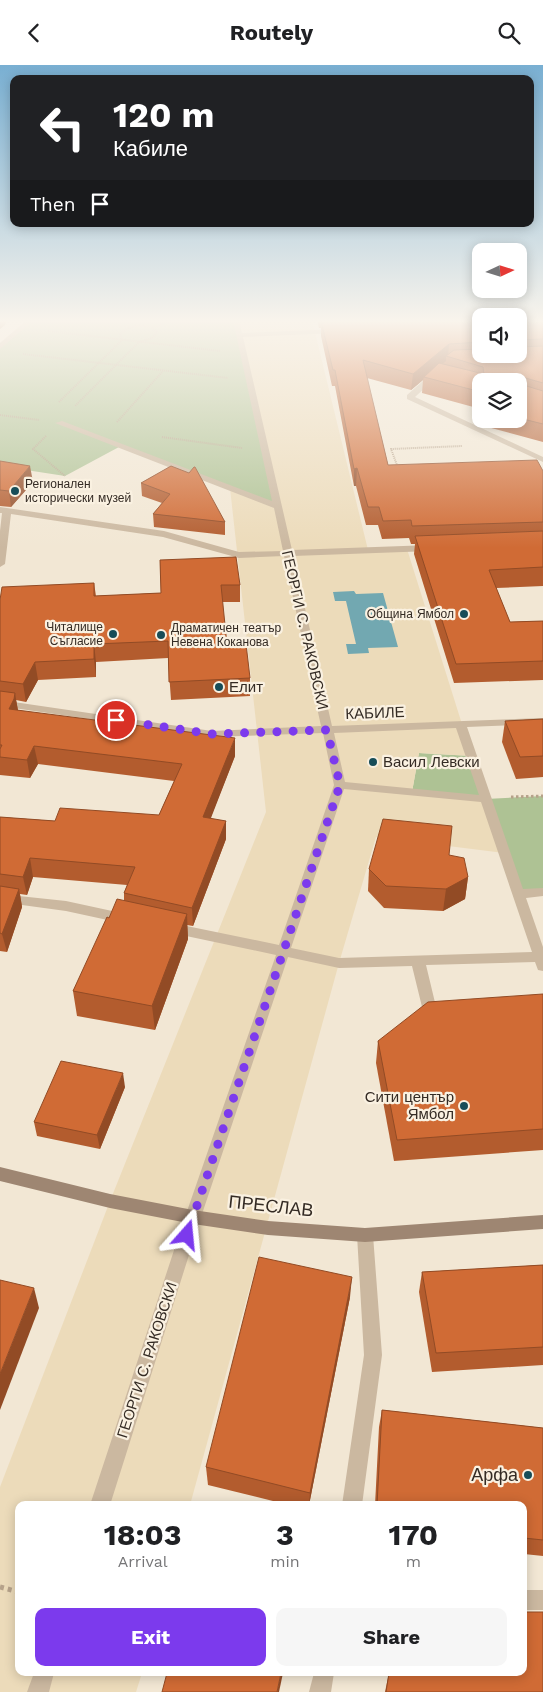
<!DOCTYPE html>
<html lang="en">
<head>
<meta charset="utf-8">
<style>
  :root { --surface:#fff; --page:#f6f6f6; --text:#202124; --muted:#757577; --accent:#7c3aed }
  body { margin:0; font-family:"Work Sans",sans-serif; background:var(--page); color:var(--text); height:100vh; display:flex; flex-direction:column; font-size:19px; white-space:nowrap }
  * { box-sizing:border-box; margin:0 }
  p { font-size:16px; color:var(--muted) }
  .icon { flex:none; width:28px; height:28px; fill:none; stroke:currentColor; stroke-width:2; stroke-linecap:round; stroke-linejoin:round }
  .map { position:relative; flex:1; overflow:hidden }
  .side { position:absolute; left:15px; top:1436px; width:512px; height:175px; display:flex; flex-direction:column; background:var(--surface); border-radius:10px; box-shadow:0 2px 12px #0003 }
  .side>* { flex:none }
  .guide { position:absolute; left:10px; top:10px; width:524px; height:152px; border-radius:10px; box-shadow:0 2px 12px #0003; background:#202124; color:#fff; overflow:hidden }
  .needle { width:32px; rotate:86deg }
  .fabs { position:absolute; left:472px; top:178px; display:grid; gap:10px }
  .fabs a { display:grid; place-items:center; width:55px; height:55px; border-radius:10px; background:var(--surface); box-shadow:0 2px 12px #0003; font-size:25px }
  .pin { position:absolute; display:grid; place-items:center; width:42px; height:42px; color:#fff; margin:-21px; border:2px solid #fff; border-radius:50%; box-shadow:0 1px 5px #0007 }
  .me { position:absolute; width:55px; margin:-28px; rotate:18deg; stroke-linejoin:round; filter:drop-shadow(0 0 4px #0008) }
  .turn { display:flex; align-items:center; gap:18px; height:105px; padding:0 20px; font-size:22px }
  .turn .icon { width:65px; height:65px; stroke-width:2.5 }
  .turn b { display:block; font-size:35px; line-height:42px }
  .then { display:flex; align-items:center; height:48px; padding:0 20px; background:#0003; gap:10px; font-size:19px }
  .eta { display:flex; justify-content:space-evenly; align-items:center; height:85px; text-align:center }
  .eta b { font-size:30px; font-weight:700; line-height:35px }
  .button { display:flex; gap:10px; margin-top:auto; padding:10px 20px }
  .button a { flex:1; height:58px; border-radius:10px; background:var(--accent); color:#fff; font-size:20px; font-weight:700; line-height:58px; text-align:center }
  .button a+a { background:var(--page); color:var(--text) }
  header { display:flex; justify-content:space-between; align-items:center; height:65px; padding:0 20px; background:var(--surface); font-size:22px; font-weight:700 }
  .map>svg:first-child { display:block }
</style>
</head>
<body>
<header><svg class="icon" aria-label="back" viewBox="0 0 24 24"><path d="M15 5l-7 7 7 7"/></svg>Routely<svg class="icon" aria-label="search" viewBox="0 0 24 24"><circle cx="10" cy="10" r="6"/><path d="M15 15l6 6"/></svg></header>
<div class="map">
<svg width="543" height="1627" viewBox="0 0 543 1627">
  <rect width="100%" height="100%" fill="#f2e7d4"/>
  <g fill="#aec294">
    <polygon points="31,255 236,255 277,441 119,382 65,411 0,401 0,282"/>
    <polygon points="419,688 472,691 486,734 543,731 543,827 519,829 504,788 412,727"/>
  </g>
  <polygon fill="#ecdbba" points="236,255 312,255 368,485 407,484 472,691 419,688 412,727 486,734 504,788 376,772 339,898 190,1440 19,1440 19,1608 142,1608 136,1627 0,1627 0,1422 110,1136 266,747 230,423 277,441"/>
  <polygon fill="#72a8b1" points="354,526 356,529 383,528 398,582 368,583 369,588 348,589 346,579 356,579 346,536 335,536 333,527"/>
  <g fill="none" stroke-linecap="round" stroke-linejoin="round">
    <g stroke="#b6a28a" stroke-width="2" stroke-dasharray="1 1" stroke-linecap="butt">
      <polyline points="134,255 136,261"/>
      <polyline points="153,263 171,255"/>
      <polyline points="48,266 220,286"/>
      <polyline points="23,289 228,313"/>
      <path d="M59,337l63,-62 -2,-6c9,-9 27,-12 37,-2l-5,6 -13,4 -64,64"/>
      <polyline points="0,350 39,355"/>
      <polyline points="117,357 163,306"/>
      <polyline points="46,371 33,384 65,411"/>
      <polyline points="162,372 242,383"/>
      <polyline points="398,403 391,384 462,381"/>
    </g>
    <polyline stroke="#b6a28a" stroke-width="3" stroke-dasharray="2.5 2.5" stroke-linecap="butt" points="511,732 543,731"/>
    <polyline stroke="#b6a28a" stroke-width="5" stroke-dasharray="4 4" stroke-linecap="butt" points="0,1522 19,1527"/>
    <g fill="#cbb8a0" fill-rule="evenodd">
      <polygon points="27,255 34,255 0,284 0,278"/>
      <path d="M233,255h6l3,13 95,-4 3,2 -3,2 -94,4 49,213 139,-5 4,3 -4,3 -138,5 39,170 211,-8v6l-76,3 56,162 20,-1v8l-17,2 17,49v24l-5,-1 -3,-8 -109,3 12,50 -2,4 -5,1 -5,-1 -2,-4 -12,-49 -73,2 -51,-11 -87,260 -91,288h-20l95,-288 91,-262 -104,-22 -5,-2 -2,-3 2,-3 5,-2 107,22 55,-160 -11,-52 -111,4 -212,-31v-6l212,31 109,-5 -37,-170 -45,2 -76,-21 -152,-23 -6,50 -5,3v-36l2,-18h-2v-6l164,24 75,21 44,-1 -9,-43 -219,-85 7,-2 210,80zM456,663l23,67 -134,-13 -11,-49zM344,724l137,13 51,150 -193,6 -48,-10z"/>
      <polygon points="432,308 439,310 415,332 543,392 543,397 407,334 407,330"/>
      <polygon points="0,829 66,836 126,849 131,851 132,854 131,857 126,859 66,846 0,837"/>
      <polygon points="365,1163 371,1165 373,1170 382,1290 362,1440 342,1440 364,1290 357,1170 359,1165"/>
      <rect x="524" y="1525" width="19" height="20"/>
      <polygon points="34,1608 54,1608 49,1627 27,1627"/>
      <polygon points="314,1608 334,1608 331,1627 309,1627"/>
    </g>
    <polygon fill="#9e8672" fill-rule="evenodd" points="0,1102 110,1129 193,1145 268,1156 365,1163 543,1150 543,1164 365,1177 268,1170 193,1159 110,1143 0,1116"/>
  </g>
  <g fill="#b35c2e" fill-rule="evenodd">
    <path d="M317,255h164v34h38v-34h24v122l-63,-17 -5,-2 2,-15 -55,-15 1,-13 -12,10 -44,-12 21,87 155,6v115l-47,2 14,34 33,-1v59l-89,3 -40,-129 1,-10h-4l-2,-6 -27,1 -4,-14h-12l-10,-39h-2l-19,-100h-3l-11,-50v-8h-2zM481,316h38v38h-38z"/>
    <polygon points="0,394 0,396 33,417 11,442 0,441"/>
    <polygon points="171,401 225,457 225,470 154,462 153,449 162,438 142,431 141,418"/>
    <polygon points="160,495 240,520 240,537 222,537 227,580 250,613 250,631 171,635 168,593 96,597 96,612 38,615 26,637 16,635 18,645 235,691 210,754 226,756 226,774 193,861 187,860 188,874 155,965 77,951 73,926 109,853 124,836 124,828 127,820 33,812 27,830 20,829 22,842 7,887 0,886 0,752 55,756 159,750 174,716 38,699 30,713 0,710 0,535 94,518 96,531 161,528"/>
    <polygon points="543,654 543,712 516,714 502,677 505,656"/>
    <polygon points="449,790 468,812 465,834 443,846 384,843 368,826 369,804"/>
    <polygon points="543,929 543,1085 394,1096 376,998 378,976"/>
    <polygon points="125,1022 100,1084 37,1071 34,1057"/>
    <polygon points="543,1200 543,1300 432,1307 419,1227 422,1207"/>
    <polygon points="350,1232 309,1440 289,1440 208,1420 206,1402"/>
    <polygon points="382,1345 543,1363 543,1491 524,1489 524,1440 375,1440 379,1362"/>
    <polygon points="389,1608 524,1608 543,1627 385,1627"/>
  </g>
  <g fill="#924b25">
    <polygon points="0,255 7,255 5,260 0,264"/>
    <polygon points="449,279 448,292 446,291 446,296 426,312 424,312 423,315 411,325 413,309"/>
    <polygon points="30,401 33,417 11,442 9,426"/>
    <polygon points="357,403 356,421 354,421 354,404"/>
    <polygon points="94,579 96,597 96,612 94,594"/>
    <polygon points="35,597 38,615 26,637 23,619"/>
    <polygon points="15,628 18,646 9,644"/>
    <polygon points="235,673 235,691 204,771 203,752"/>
    <polygon points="34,681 38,699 30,713 27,695"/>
    <polygon points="226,756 226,774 193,861 192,843"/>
    <polygon points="30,793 33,812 27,830 23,812"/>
    <polygon points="468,812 465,834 443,846 446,824"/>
    <polygon points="19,824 22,842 7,887 2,869"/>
    <polygon points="187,849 188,874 155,965 152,941"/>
    <polygon points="123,1008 125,1022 100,1084 97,1070"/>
    <polygon points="352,1212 350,1232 309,1440 310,1428"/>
    <polygon points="34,1223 39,1243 0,1345 0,1309"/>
    <polygon points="281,1608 283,1608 279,1627 277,1627"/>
  </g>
  <g fill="#d06b35" stroke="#924b25">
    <polygon points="338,255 481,255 481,277 449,279 413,309 363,295 388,400 537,395 543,406 543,457 412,461 411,455 383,456 379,442 368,442 357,403 354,404 335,305 333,305 321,256"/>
    <polygon points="519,255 543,255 543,274 519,275"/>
    <polygon points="543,281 543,318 522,312 519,314 520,319 543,326 543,359 519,353 519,316 481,316 481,327 424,312 439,298 484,309 483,302 446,291 454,285 481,284 481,289 519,289 519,282"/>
    <polygon points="481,338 481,344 477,342"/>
    <polygon points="0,396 30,401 9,426 0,425"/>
    <polygon points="171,401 189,408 194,402 195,402 225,457 153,449 170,429 141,418"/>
    <polygon points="543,466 543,502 489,505 510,557 543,556 543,596 456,599 415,471"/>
    <polygon points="236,492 240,520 221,520 227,580 246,579 250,613 169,617 168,576 94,579 94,594 35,597 23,619 0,616 0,535 2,522 94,518 94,531 161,528 160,495"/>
    <polygon points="0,626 15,628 14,634 9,644 235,673 203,752 226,756 192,843 124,828 135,802 30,793 23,812 0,809 0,752 55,756 60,743 159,750 182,699 34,681 27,695 0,692 0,684 2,680 0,680"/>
    <polygon points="543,654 543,691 520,692 505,656"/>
    <polygon points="383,754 452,761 449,790 464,793 468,812 446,824 386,821 369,804"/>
    <polygon points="0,821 19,824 2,869 0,868"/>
    <polygon points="117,834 187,849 152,941 73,926 107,852 109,853"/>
    <polygon points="543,929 543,1064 397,1075 378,976 428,937"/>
    <polygon points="61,996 123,1008 97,1070 34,1057"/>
    <polygon points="259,1192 352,1212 310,1428 206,1402"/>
    <polygon points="543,1200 543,1282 436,1288 422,1207"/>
    <polygon points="0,1215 34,1223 0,1309"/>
    <polygon points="382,1345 543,1363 543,1475 524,1473 524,1440 377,1440"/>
    <polygon points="524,1547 543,1547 543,1627 386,1627 389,1608 524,1608"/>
    <polygon points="167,1608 281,1608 277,1627 162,1627"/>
  </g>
  <linearGradient id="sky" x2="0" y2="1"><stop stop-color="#79afd2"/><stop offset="0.53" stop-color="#f9f4ec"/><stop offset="1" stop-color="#f9f4ec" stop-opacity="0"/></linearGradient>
  <rect width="543" height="483" fill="url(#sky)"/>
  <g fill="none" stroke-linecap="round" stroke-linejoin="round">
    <polyline stroke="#7c3aed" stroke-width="9" stroke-dasharray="0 16.2" points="116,655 212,669 327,665 340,720 187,1170"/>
  </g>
  <g fill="#174d58" stroke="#faf1e1" stroke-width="2">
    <circle cx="15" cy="426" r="5"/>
    <circle cx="464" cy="549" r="5"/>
    <circle cx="113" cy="569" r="5"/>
    <circle cx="161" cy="570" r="5"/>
    <circle cx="219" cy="622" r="5"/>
    <circle cx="373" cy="697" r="5"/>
    <circle cx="464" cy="1041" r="5"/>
    <circle cx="528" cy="1410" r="5"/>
  </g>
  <g text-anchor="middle" stroke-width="4.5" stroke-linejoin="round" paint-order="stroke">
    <g font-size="12" fill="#342b24" stroke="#faf1e1" text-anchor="start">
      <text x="25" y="423">Регионален<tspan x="25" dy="14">исторически музей</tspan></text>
      <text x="454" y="553" text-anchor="end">Община Ямбол</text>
      <text x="103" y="566" text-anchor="end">Читалище<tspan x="103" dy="14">Съгласие</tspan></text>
      <text x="171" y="567">Драматичен театър<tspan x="171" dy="14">Невена Коканова</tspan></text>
    </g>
    <g font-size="15" fill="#342b24" stroke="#faf1e1">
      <text transform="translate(305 565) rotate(77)" y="5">ГЕОРГИ С. РАКОВСКИ</text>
      <text transform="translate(375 648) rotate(-2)" y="5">КАБИЛЕ</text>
      <text transform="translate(147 1295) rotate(-72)" y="5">ГЕОРГИ С. РАКОВСКИ</text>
    </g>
    <g font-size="15" fill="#342b24" stroke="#faf1e1" text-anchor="start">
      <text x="229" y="627">Елит</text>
      <text x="383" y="702">Васил Левски</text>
      <text x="454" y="1037" text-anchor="end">Сити център<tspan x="454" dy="17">Ямбол</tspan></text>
    </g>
    <g font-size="18" fill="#342b24" stroke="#faf1e1">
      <text transform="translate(271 1141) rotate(6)" y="6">ПРЕСЛАВ</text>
    </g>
    <g font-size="18" fill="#342b24" stroke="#faf1e1" text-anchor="end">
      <text x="518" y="1416">Арфа</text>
    </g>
  </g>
</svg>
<div class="fabs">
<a><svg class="needle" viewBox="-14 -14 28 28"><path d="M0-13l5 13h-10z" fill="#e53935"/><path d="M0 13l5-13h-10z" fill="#757577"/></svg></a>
<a><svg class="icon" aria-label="sound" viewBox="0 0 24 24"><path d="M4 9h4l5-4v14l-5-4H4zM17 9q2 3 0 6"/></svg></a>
<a><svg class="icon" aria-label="layers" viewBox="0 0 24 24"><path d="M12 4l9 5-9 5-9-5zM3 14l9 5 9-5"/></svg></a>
</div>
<div class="pin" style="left:116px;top:655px;background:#d93025"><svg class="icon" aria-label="arrive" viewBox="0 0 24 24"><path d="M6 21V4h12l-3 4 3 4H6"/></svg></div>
<svg class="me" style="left:187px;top:1170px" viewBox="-20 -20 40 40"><path d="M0-17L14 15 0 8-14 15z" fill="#7c3aed" stroke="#fff" stroke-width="4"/></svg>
<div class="guide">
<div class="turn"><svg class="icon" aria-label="left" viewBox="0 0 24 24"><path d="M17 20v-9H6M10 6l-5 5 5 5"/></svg><div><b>120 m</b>Кабиле</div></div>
<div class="then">Then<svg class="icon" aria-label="arrive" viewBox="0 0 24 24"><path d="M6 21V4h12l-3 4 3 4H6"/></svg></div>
</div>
<section class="side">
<div class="eta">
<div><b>18:03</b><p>Arrival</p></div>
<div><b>3</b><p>min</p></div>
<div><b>170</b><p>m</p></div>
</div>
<div class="button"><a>Exit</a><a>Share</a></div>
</section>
</div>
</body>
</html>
